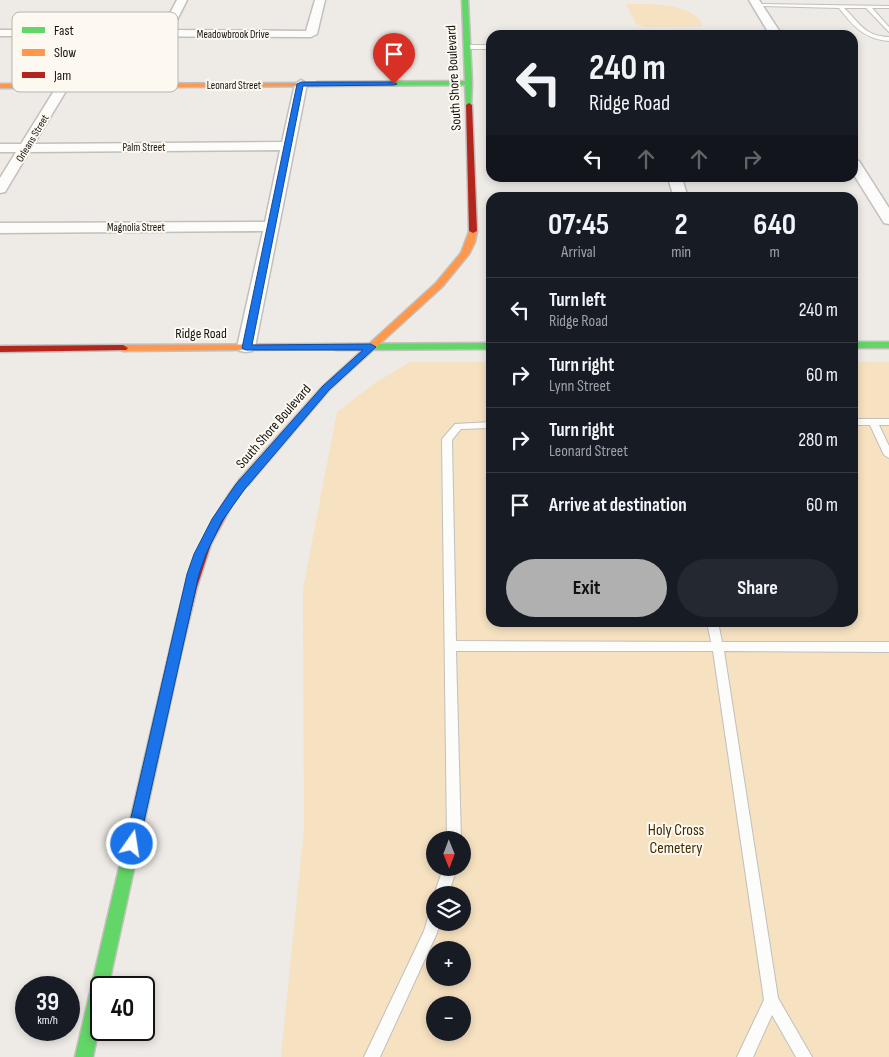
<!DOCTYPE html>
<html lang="en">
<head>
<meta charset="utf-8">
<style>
  :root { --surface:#171b24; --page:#242831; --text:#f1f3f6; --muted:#9ea1a6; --line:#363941; --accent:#b0b0b1 }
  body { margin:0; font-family:"Sofia Sans Condensed",sans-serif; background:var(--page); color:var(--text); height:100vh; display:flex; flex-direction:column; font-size:19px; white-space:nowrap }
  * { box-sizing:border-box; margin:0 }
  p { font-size:16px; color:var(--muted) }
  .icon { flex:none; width:28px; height:28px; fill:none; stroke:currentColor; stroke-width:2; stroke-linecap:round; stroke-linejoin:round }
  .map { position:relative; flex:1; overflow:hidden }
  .details { position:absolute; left:486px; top:192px; width:372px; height:435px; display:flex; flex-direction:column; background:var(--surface); border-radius:15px; box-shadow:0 2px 8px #0003 }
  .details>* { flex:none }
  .hud { position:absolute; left:486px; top:30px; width:372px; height:152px; border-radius:15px; box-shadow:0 2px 8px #0003; background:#171b24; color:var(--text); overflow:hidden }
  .needle { width:32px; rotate:179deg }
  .tools { position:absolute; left:426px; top:831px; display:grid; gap:10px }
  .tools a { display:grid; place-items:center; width:45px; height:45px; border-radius:50%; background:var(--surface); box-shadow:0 2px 8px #0003; font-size:25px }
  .speed { position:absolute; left:15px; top:976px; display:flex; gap:10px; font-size:25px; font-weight:700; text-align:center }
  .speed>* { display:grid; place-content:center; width:65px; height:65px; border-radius:50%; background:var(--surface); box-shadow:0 2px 8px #0003; line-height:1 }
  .speed small { font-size:12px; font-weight:400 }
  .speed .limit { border:2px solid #111; border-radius:8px; background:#fff; color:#111 }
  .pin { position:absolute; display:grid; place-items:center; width:42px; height:42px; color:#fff; margin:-51px -21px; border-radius:50% 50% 50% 0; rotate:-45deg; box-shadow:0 0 5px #0007 }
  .pin .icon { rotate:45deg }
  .me { position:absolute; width:55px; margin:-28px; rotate:13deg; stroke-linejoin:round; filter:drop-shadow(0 0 4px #0008) }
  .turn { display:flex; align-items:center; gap:18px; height:105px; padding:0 20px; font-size:22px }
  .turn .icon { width:65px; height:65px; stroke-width:2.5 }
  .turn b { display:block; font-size:35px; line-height:42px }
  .lanes { display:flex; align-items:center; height:48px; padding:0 20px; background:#0003; justify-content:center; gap:25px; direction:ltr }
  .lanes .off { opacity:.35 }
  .eta { display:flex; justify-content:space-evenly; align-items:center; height:85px; text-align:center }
  .eta b { font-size:30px; font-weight:700; line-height:35px }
  .primary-button { display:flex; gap:10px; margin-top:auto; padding:10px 20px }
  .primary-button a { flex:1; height:58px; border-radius:30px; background:var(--accent); color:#111; font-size:20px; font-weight:700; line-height:58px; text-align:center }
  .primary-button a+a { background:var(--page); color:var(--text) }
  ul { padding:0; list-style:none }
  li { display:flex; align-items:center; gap:15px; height:65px; padding:0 20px; border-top:1px solid var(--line) }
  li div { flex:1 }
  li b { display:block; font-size:19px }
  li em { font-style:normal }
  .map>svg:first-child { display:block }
</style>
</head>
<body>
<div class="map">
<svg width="889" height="1057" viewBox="0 0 889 1057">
  <rect width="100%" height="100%" fill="#eeeae6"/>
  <g fill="#f6e1c1" fill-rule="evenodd">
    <path d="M626,4c21,0 68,-2 77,22l-58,1 -9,-3z"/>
    <path d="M410,362h81v260h363v-260h35v695h-608l23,-228 -1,-240 34,-177 38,-29zM435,840h27v28h-27zM435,895h27v27h-27zM435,950h27v28h-27zM435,1005h27v27h-27z"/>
  </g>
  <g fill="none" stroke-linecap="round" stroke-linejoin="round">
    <g stroke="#c2bfbc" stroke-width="2">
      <g id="lane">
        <path d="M755,4l134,2v2h-17l17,19v5l-23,-24h-22c16,15 20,28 45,29v4c-25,-2 -36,-15 -50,-33l-82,-2z"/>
        <polygon points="491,45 491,49 467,49 464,47 467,45"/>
        <polygon points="854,419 889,419 889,425 879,425 889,446 889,458 884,455 870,425 854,425"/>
        <polygon points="491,422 491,428 461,429 452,440 456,641 711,642 707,622 718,622 722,642 889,642 889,652 724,651 778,998 812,1057 796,1057 772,1015 753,1057 737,1057 764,1000 713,651 456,651 461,840 447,840 442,439 455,424"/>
        <polygon points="443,868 457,868 448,895 435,895 435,897 434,895"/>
        <polygon points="435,909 435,922 440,922 437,933 380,1057 364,1057 424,931 430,911"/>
      </g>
    </g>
    <g stroke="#c2bfbc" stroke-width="3">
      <g id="street">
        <polygon points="177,0 187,0 172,30 306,31 315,0 325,0 317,34 311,37 0,36 0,30 161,30"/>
        <polygon points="749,0 759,0 782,35 770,35"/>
        <polygon points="301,80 307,84 255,347 252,351 246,352 240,351 237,347 263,231 0,233 0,223 265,222 280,150 29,152 5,192 0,193 0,178 16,152 0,152 0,144 21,144 57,86 63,82 69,86 34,144 282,142 295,84"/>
        <polygon points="854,160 859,161 889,208 889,224 884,223 854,175"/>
        <polygon points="668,178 682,178 688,198 674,198"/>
      </g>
    </g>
    <g stroke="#c2bfbc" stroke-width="3">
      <g id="fast">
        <polygon points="462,0 468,0 472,83 471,106 466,105 465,85 317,86 314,84 317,82 465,81"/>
        <rect x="854" y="342" width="35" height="6"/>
        <polygon points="491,343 491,349 336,350 331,347 336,344"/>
        <polygon points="174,653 178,654 180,658 108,988 101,988 101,1017 93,1057 75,1057 168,658 170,654"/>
      </g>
    </g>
    <g stroke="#c2bfbc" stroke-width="3">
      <g id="slow">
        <polygon points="319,83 319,85 317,86 0,88 0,84"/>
        <polygon points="470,229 477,231 475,242 469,254 442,287 329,390 248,485 240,485 239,482 240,479 323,386 436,283 461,253"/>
        <polygon points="336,344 341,347 339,349 123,351 118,348 123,345"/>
      </g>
    </g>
    <g stroke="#c2bfbc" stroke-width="3">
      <g id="jam">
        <polygon points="469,103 472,105 477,231 473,233 469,231 466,105"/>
        <polygon points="123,345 128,348 126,350 0,352 0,346"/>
        <path d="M244,478l5,4 -17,23 -21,39 -14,43 -17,71 -2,4 -4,1 -4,-1 -2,-4c16,-70 27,-120 72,-179z"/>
      </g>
    </g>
    <use href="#lane" fill="#fcfcfb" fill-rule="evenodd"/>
    <use href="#street" fill="#fcfcfb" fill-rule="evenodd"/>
    <use href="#fast" fill="#63d668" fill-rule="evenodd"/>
    <use href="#slow" fill="#ff974d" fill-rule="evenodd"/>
    <use href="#jam" fill="#b3261e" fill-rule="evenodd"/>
  </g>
  <polygon fill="#1a73e8" stroke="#114b97" points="301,82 394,82 397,84 394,85 303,86 252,345 371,344 376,347 329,390 244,490 222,521 206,554 199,574 139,844 137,849 132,851 127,849 125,844 187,574 194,554 212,519 236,484 323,386 363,350 246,350 242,348 297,84"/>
  <g text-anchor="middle" stroke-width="4" stroke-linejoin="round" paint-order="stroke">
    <g font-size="11" fill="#151411" stroke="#fef9f0">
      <text x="233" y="38">Meadowbrook Drive</text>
      <text x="234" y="89">Leonard Street</text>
      <text transform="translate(32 138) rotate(-59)" y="4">Orleans Street</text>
      <text x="144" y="151">Palm Street</text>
      <text x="136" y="231">Magnolia Street</text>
    </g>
    <g font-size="14" fill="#151411" stroke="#fef9f0">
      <text transform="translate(453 78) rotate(-93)" y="5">South Shore Boulevard</text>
      <text x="201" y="338">Ridge Road</text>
      <text transform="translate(273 426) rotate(-49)" y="5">South Shore Boulevard</text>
    </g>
    <g font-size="16" fill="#422c03" stroke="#fef9f0">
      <text x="676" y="835">Holy Cross<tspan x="676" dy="18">Cemetery</tspan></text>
    </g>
  </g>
  <rect x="12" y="12" width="166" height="80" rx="8" fill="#fef9f0" stroke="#b8b4ad" stroke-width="1"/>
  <rect x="22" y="27" width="23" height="6" fill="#63d668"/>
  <rect x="22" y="49" width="23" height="7" fill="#ff974d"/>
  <rect x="22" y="72" width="23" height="6" fill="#b3261e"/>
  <g font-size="14" fill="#151411">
    <text x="54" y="35">Fast</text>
    <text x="54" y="57">Slow</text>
    <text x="54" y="80">Jam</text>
  </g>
</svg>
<div class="tools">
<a><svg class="needle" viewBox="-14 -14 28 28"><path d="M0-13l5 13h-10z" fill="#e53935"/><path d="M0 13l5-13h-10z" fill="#9ea1a6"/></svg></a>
<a><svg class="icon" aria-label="layers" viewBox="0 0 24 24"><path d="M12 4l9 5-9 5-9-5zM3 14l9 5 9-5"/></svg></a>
<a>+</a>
<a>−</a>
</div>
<div class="speed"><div>39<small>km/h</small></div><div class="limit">40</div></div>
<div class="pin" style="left:394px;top:84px;background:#d93025"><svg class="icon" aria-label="arrive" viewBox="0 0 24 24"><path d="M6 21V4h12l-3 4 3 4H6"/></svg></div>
<svg class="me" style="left:132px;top:844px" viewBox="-20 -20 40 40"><circle r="17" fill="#1a73e8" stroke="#fff" stroke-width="3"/><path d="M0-11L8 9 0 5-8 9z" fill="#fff"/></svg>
<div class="hud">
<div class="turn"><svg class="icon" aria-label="left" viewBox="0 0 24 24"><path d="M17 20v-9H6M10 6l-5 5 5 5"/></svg><div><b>240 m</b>Ridge Road</div></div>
<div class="lanes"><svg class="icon" aria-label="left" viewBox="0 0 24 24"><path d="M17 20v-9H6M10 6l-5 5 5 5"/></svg><svg class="icon off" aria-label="ahead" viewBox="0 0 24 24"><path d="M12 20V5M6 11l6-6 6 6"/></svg><svg class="icon off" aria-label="ahead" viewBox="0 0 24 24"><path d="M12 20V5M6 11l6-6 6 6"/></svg><svg class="icon off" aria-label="right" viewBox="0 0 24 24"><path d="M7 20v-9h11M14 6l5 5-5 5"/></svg></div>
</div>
<section class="details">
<div class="eta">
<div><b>07:45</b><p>Arrival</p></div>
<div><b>2</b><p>min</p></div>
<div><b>640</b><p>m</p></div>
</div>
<ul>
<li><svg class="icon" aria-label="left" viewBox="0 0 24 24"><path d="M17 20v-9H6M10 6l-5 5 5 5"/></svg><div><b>Turn left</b><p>Ridge Road</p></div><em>240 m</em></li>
<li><svg class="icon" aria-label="right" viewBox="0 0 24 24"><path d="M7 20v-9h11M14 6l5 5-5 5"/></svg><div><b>Turn right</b><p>Lynn Street</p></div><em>60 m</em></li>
<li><svg class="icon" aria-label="right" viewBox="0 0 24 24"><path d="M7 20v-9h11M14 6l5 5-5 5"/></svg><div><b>Turn right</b><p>Leonard Street</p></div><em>280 m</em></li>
<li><svg class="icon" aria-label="arrive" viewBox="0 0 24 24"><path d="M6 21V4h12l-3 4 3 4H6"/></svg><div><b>Arrive at destination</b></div><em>60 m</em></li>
</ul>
<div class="primary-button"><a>Exit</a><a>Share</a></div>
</section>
</div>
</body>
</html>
